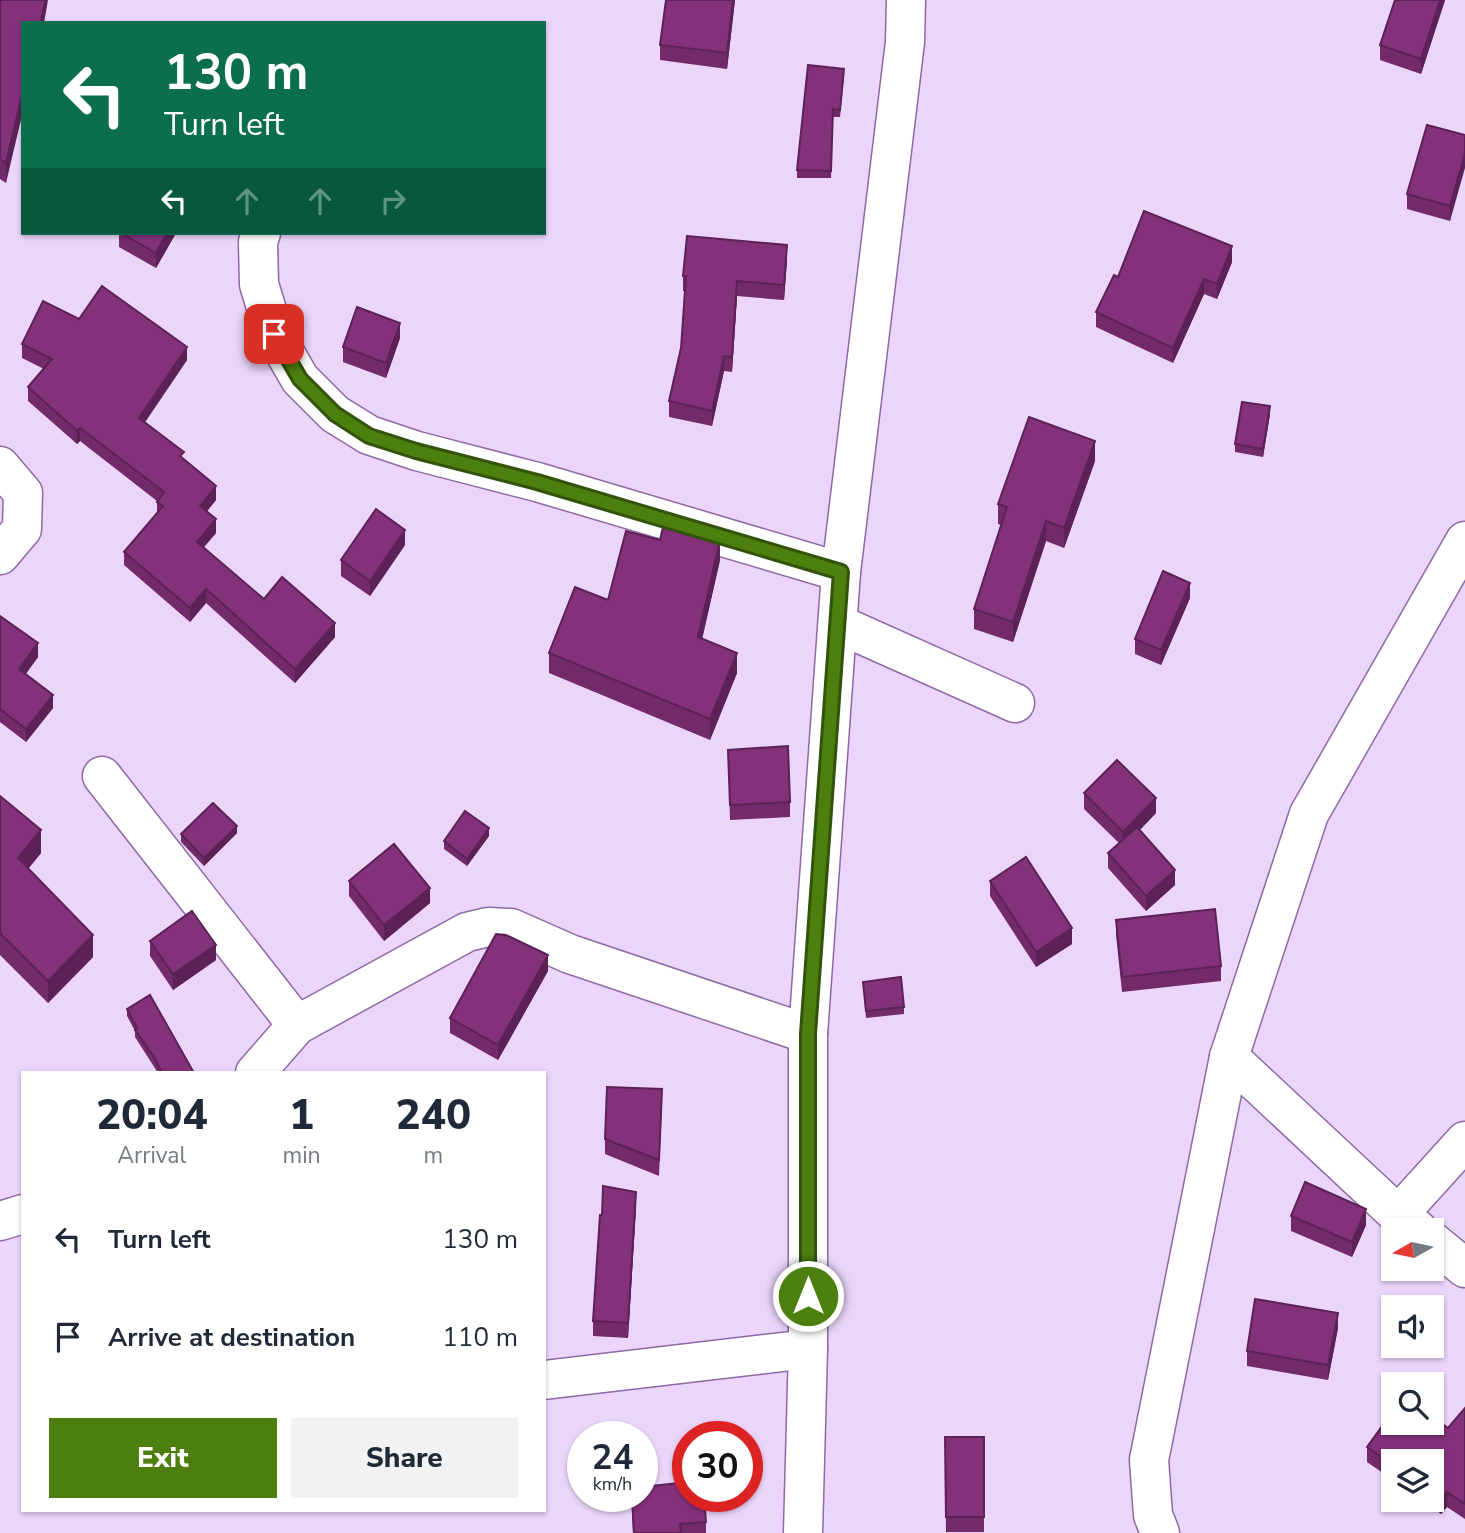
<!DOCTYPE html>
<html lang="en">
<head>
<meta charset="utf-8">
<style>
  :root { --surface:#fff; --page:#f2f2f3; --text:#1f2937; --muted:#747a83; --accent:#4d7f0f }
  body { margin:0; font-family:"Nunito Sans",sans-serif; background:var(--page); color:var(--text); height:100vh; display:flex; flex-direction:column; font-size:26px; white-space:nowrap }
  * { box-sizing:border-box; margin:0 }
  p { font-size:23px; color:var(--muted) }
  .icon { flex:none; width:38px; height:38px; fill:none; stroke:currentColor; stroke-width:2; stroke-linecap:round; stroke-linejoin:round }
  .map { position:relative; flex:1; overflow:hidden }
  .side { position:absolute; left:21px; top:1071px; width:525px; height:441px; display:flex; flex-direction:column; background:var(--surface); border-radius:0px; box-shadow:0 2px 5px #0004 }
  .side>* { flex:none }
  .guide { position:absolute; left:21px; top:21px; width:525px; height:214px; border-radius:0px; box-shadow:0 2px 5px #0004; background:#0b6e4f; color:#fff; overflow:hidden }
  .needle { width:46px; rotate:261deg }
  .controls { position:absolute; left:1381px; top:1218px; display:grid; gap:14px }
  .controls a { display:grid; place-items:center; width:63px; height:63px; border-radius:0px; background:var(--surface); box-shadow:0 2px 5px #0004; font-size:35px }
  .speed { position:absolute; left:567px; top:1421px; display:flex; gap:14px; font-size:35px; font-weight:700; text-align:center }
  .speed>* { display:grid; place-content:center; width:91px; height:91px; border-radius:50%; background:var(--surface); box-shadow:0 2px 5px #0004; line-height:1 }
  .speed small { font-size:18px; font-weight:400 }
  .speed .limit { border:10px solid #d22; background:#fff; color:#111 }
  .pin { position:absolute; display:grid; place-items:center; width:60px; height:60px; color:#fff; margin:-30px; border-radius:14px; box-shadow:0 4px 10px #0006 }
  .me { position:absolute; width:77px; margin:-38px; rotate:0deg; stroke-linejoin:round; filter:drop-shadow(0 0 5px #0008) }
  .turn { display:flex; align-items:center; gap:24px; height:147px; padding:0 28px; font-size:32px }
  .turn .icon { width:91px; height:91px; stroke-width:2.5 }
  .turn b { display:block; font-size:49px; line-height:60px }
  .lanes { display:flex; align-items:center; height:66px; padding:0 28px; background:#0003; justify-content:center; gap:35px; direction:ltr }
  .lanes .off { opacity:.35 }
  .eta { display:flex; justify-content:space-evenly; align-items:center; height:119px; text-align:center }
  .eta b { font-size:42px; font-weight:800; line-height:49px }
  .button { display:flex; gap:14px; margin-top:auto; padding:14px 28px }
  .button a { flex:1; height:80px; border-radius:0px; background:var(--accent); color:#fff; font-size:28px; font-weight:800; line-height:80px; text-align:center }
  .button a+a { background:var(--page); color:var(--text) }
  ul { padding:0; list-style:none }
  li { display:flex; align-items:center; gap:21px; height:98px; padding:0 28px }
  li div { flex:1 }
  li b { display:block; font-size:26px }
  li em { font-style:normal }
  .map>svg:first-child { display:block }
</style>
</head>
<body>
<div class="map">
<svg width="1465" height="1533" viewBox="0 0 1465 1533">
  <rect width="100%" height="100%" fill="#ecd5fb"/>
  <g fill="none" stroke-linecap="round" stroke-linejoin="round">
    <g stroke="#8e6aa4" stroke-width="41">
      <g id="minor">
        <polyline points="261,233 258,242 259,284 274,334 300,379 335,414 369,435 417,451 537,482 841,572"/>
        <polyline points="0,466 23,493 22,529 0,555"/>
        <polyline points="838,624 1015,703"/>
        <polyline points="102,776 297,1025"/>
        <polyline points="1229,1057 1398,1215 1418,1230"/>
        <polyline points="255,1073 297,1025 467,932 488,927 511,928 570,954 808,1034"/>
        <polyline points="1398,1215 1465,1141"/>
        <polyline points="0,1221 23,1214"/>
        <polyline points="1432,1241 1465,1268"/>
        <polyline points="544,1380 808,1349"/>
        <polyline points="803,1533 808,1349 808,1034 841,572 905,42 906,0"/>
        <polyline points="1160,1533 1153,1515 1149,1460 1229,1057 1309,814 1465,541"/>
      </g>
    </g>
    <use href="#minor" stroke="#fff" stroke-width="38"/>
  </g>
  <g fill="#722a6a">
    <polygon points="0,0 23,23 6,183 0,179"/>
    <polygon points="666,0 735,0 727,69 660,60 660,45"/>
    <polygon points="1395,0 1445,0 1421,74 1380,60 1380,45"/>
    <polygon points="844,76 840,117 833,117 831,178 797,178 797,170"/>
    <polygon points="1465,135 1450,221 1407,209 1407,194"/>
    <polygon points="119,233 176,233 156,268 119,247"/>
    <polygon points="787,260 784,300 737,296 732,372 724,371 712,426 669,417 669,401 681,348 685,291 683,291 683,276"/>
    <polygon points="1232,262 1217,299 1204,294 1173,363 1096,327 1096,312 1118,277"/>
    <polygon points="79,319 187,360 145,422 184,459 216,500 207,511 216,533 204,547 264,599 335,637 295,683 206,603 190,622 124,565 124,552 157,513 157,501 80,441 77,444 28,401 28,387 44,369 22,358 22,344"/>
    <polygon points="400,338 386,378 343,362 343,347"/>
    <polygon points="1270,414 1263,457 1235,452 1235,444"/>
    <polygon points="1095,461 1064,548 1046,541 1013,642 974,629 974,609 1001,525 998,524 998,504"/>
    <polygon points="405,545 370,596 341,576 341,560"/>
    <polygon points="720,560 702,639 737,673 710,740 549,673 549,653 608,600"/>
    <polygon points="1190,598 1161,665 1135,654 1135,639"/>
    <polygon points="0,616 38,657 26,674 53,708 26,742 0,722"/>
    <polygon points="728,750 790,802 790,817 730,820"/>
    <polygon points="1084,793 1156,813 1140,830 1175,885 1146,911 1108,868 1108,853 1119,843 1084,809"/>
    <polygon points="0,796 41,853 28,869 93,957 48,1003 0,955"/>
    <polygon points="237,833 204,866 181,842 181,834"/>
    <polygon points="489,836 467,866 444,849 444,841"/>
    <polygon points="349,881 430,903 384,941 349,896"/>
    <polygon points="990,881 1072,944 1036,967 990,896"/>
    <polygon points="1116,920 1221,966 1221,981 1122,992 1116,935"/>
    <polygon points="150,941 216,960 173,990 150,956"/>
    <polygon points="548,971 498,1060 450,1033 450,1018"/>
    <polygon points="863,982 904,1007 904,1014 866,1018"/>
    <polygon points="127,1009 194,1073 158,1073 135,1037 135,1031 127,1016"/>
    <polygon points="662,1104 659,1176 605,1154 605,1139"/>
    <polygon points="636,1207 628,1338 593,1336 593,1321"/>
    <polygon points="1291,1216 1366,1225 1352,1257 1291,1231"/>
    <polygon points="1338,1328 1328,1380 1247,1366 1247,1351"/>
    <polygon points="1465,1408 1465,1519 1447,1507 1441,1514 1422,1500 1432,1500 1432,1461 1393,1461 1393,1480 1367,1462 1367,1447 1448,1428"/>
    <polygon points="945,1437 984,1437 984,1532 946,1532"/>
    <polygon points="631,1496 642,1496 706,1522 706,1533 633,1533"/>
  </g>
  <g fill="#5c2256">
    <polygon points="45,0 48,0 44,23 41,23"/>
    <polygon points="733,0 735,0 727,69 727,53"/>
    <polygon points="1440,0 1445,0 1421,74 1421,59"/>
    <polygon points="23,91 23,111 6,183 6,163"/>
    <polygon points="1465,153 1465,168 1450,221 1450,206"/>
    <polygon points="167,233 176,233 156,268 156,253"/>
    <polygon points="787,245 787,260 784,300 784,285"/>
    <polygon points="1232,246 1232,262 1217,299 1217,284"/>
    <polygon points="1204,279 1204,294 1173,363 1173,348"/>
    <polygon points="737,281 737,296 732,372 732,357"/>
    <polygon points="400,323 400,338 386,378 386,363"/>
    <polygon points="187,347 187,360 139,431 139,418"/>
    <polygon points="724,356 724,371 712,426 712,411"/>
    <polygon points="1270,406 1270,414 1263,457 1263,449"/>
    <polygon points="80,428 80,441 77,444 77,431"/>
    <polygon points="1095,441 1095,461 1064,548 1064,528"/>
    <polygon points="216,486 216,500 200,520 200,506"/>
    <polygon points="216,519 216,533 197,555 197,542"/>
    <polygon points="1046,521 1046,541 1013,642 1013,622"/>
    <polygon points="405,530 405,545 370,596 370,581"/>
    <polygon points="720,540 720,560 698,657 698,637"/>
    <polygon points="1190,583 1190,598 1161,665 1161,650"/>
    <polygon points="206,589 206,603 190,622 190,608"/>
    <polygon points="335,623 335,637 295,683 295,669"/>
    <polygon points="38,643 38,657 19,682 19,669"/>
    <polygon points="737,653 737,673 710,740 710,719"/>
    <polygon points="53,695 53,708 26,742 26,729"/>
    <polygon points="1156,798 1156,813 1123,847 1123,832"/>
    <polygon points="237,826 237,833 204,866 204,858"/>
    <polygon points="489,828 489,836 467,866 467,859"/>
    <polygon points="41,830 41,853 18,881 18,858"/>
    <polygon points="1175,870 1175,885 1146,911 1146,896"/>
    <polygon points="430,888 430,903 384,941 384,925"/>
    <polygon points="1072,928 1072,944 1036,967 1036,952"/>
    <polygon points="93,935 93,957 48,1003 48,981"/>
    <polygon points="216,945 216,960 173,990 173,974"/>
    <polygon points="548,955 548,971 498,1060 498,1045"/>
    <polygon points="636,1192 636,1207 628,1338 628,1323"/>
    <polygon points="1366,1209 1366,1225 1352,1257 1352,1242"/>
    <polygon points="1338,1313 1338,1328 1328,1380 1328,1365"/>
    <polygon points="1447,1492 1447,1507 1441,1514 1441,1499"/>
  </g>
  <g fill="#84317b" stroke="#5c2256" stroke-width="2">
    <polygon points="0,0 45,0 41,23 23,23 23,91 6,163 0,159"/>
    <polygon points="666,0 733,0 727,53 660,45"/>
    <polygon points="1395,0 1440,0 1421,59 1380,45"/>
    <polygon points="808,65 844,69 840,110 833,109 831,171 797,170"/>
    <polygon points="1427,125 1465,135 1465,153 1450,206 1407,194"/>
    <polygon points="1144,211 1232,246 1217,284 1204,279 1173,348 1096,312 1114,275 1118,277"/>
    <polygon points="121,233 167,233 156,253"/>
    <polygon points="687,236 787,245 784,285 737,281 732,357 724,356 712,411 669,401 681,348 686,276 683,276"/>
    <polygon points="102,286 187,347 139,418 184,452 180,456 216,486 200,506 216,519 197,542 264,599 282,577 335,623 295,669 206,589 190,608 124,552 163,506 157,502 164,492 80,428 77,431 28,387 52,359 22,344 43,301 79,319"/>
    <polygon points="357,307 400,323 386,363 343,347"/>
    <polygon points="1242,402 1270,406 1263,449 1235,444"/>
    <polygon points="1029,417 1095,441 1064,528 1046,521 1013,622 974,609 1007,507 998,504"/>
    <polygon points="376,509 405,530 370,581 341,560"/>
    <polygon points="663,527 720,540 698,637 737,653 710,719 549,653 575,587 608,600 626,531 660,540"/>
    <polygon points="1163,571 1190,583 1161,650 1135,639"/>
    <polygon points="0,616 38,643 19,669 53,695 26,729 0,709"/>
    <polygon points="788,746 790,802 730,805 728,750"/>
    <polygon points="1117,760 1156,798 1123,832 1084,793"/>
    <polygon points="0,796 41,830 18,858 93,935 48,981 0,933"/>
    <polygon points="213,803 237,826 204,858 181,834"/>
    <polygon points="465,811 489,828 467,859 444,841"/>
    <polygon points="1137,827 1175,870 1146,896 1108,853"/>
    <polygon points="394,844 430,888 384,925 349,881"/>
    <polygon points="1026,857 1072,928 1036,952 990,881"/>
    <polygon points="1215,909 1221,966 1122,977 1116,920"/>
    <polygon points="192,911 216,945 173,974 150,941"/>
    <polygon points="496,934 506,935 548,955 498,1045 450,1018"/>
    <polygon points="901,977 904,1007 866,1011 863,982"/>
    <polygon points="150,995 194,1073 162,1073 154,1057 135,1030 137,1028 127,1009"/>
    <polygon points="607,1087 662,1089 659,1160 605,1139"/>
    <polygon points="1305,1182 1366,1209 1352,1242 1291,1216"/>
    <polygon points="603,1186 636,1192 628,1323 593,1321 600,1215 602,1215"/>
    <polygon points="1255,1299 1338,1313 1328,1365 1247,1351"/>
    <polygon points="1465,1408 1465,1504 1447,1492 1441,1499 1432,1492 1432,1461 1393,1461 1393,1465 1367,1447 1393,1411 1393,1423 1432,1423 1432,1416 1448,1428"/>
    <polygon points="945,1437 984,1437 984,1517 946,1517"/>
    <polygon points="688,1482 688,1496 704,1496 706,1522 680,1524 681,1533 634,1533 632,1496 642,1496 642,1487"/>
  </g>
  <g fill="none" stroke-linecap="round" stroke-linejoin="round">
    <g stroke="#32530a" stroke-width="18">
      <polyline id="route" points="274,334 300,379 335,414 369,436 416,451 537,482 841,572 808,1034 808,1296"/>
    </g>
    <use href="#route" stroke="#4d7f0f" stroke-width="12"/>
  </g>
</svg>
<div class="controls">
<a><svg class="needle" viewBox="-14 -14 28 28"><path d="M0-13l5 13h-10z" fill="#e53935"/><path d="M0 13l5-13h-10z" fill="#747a83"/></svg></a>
<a><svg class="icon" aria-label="sound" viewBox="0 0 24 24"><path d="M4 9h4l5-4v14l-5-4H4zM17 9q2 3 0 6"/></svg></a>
<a><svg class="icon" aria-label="search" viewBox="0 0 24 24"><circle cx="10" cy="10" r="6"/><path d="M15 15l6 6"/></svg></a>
<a><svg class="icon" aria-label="layers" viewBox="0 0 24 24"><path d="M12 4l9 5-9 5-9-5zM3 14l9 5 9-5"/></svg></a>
</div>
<div class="speed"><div>24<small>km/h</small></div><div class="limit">30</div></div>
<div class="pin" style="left:274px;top:334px;background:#d93025"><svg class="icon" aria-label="arrive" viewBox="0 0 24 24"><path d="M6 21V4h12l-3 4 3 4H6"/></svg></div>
<svg class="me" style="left:808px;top:1296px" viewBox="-20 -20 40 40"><circle r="17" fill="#4d7f0f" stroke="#fff" stroke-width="3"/><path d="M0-11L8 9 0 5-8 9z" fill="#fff"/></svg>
<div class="guide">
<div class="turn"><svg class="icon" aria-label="left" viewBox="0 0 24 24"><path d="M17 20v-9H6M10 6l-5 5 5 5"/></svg><div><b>130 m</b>Turn left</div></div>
<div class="lanes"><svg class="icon" aria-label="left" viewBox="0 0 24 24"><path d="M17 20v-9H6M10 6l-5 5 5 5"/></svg><svg class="icon off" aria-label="ahead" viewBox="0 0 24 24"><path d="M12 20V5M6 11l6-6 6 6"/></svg><svg class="icon off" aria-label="ahead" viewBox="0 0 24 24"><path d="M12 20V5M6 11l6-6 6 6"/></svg><svg class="icon off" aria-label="right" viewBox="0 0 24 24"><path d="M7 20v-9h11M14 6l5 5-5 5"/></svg></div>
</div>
<section class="side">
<div class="eta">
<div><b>20:04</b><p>Arrival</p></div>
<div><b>1</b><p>min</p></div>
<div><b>240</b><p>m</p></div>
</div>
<ul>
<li><svg class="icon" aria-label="left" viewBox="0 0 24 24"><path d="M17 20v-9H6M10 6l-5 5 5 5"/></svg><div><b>Turn left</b></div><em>130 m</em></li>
<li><svg class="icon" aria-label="arrive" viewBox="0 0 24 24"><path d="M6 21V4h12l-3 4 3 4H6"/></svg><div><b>Arrive at destination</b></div><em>110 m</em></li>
</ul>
<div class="button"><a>Exit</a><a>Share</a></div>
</section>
</div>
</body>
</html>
